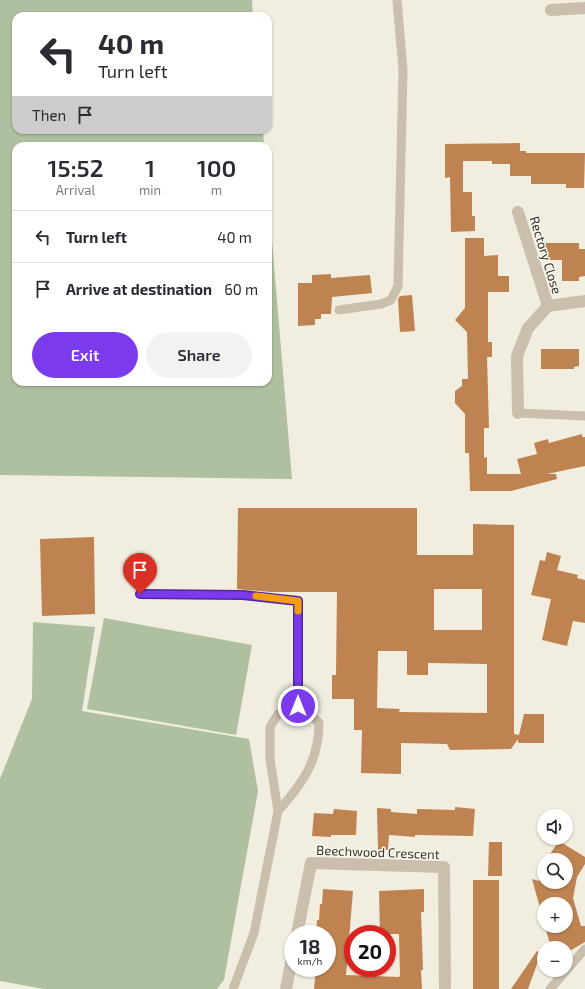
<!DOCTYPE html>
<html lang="en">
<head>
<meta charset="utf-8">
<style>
  :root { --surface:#fff; --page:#f2f2f3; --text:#2b2b33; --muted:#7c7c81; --line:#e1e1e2; --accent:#7c3aed }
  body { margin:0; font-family:"Exo 2",sans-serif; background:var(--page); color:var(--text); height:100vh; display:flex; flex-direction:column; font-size:15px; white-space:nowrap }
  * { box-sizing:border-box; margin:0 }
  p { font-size:13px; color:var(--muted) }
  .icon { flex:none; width:22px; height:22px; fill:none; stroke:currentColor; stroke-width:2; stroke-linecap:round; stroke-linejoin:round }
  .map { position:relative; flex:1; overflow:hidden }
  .side { position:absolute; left:12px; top:142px; width:260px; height:244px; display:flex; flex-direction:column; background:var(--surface); border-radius:12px; box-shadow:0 1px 3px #0004 }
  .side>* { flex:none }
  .banner { position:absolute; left:12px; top:12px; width:260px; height:122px; border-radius:12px; box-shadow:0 1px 3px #0004; background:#fff; color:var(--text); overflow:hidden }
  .buttons { position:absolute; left:537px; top:809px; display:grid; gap:8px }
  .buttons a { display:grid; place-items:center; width:36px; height:36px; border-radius:50%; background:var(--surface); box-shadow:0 1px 3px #0004; font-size:20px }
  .speed { position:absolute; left:284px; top:925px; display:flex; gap:8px; font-size:20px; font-weight:700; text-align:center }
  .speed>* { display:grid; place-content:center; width:52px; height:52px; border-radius:50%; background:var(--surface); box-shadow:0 1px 3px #0004; line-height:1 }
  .speed small { font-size:10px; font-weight:400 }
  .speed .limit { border:6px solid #d22; background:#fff; color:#111 }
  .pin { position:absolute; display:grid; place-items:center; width:34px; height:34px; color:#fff; margin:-41px -17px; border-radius:50% 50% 50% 0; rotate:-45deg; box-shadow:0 0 4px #0007 }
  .pin .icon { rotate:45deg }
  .me { position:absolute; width:44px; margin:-22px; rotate:0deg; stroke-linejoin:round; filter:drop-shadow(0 0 3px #0008) }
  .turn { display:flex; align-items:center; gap:14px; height:84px; padding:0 20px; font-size:18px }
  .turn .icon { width:52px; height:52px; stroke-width:2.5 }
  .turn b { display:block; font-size:28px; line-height:34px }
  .then { display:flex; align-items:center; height:38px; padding:0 20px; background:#0003; gap:8px; font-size:15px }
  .eta { display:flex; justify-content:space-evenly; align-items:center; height:68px; text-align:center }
  .eta b { font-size:24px; font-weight:600; line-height:28px }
  .cta { display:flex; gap:8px; margin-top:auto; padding:8px 20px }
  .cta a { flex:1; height:46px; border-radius:24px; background:var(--accent); color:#fff; font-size:16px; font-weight:600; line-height:46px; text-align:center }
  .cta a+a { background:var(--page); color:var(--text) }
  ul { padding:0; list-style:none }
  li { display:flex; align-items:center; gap:12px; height:52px; padding:0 20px; border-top:1px solid var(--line) }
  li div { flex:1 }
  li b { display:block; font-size:15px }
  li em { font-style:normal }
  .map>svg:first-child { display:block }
</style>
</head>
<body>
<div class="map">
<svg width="585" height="989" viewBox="0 0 585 989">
  <rect width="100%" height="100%" fill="#f1eddf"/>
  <g fill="#aec0a0">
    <polygon points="0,0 252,0 253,16 16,16 16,130 263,130 264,146 16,146 16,382 268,382 268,194 292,479 0,475"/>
    <polygon points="104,618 252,645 236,735 87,709"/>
    <polygon points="33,622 95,627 82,711 249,739 258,791 224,980 217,989 44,989 0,981 0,779 32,699"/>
  </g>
  <g fill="#be8351" fill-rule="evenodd">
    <polygon points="520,143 520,151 526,151 526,153 585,153 584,188 566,188 566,184 531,184 531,176 510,176 510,164 492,164 492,161 463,161 463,192 472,192 472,216 475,216 475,231 451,232 450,177 445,178 445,144"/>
    <polygon points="465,238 484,238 484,256 498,255 498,276 509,276 509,292 488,292 488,342 492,342 492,357 487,357 489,428 484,428 484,458 487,457 487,474 521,474 517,459 537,454 534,443 548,439 549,443 582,434 582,437 585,437 585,466 547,474 556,474 557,479 511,491 470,491 469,453 465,453 465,414 455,403 455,391 462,386 462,379 468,379 467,332 455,320 465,308"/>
    <polygon points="544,243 579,243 579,249 585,249 585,276 579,277 579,281 562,281 562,260 544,260"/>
    <polygon points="331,274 331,278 370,275 372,293 332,297 331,314 321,314 321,319 315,319 315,325 298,326 298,283 312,283 312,275"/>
    <polygon points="412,295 415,331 400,332 398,299 400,296"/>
    <polygon points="541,349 579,349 579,366 574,367 574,369 541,369"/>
    <path d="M238,508h179v47h56v-31l41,1v209l5,1 5,-21h20v29h-26v-4l-7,10 -61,1 -3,-6 -46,-1v31l-40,-1 1,-43h-8v-31h-22v-24h4l1,-83h-66l-34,-3zM434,589h48v41h-48zM378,651h29v24h21v-12l59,1v49l-88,-1 1,-3 -23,-1z"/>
    <polygon points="94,537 95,614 42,616 40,539"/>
    <polygon points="547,552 561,556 557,570 578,575 577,578 585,580 585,623 573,621 567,646 542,640 551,599 531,595 540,560 545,561"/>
    <polygon points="455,807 475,809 473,836 415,835 415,837 389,835 388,850 378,850 377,808 391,809 391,812 417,814 417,809 455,810"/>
    <polygon points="334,809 357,811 356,835 331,835 331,837 312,836 314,813 333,814"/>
    <polygon points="559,841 585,857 585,864 577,877 573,898 581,926 585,926 585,942 566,953 566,948 551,948 545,926 566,926 566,904 544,904 544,922 532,879 539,881 541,868 544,864 544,882 566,882 566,860 546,860"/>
    <polygon points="489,842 502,842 502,876 488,876"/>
    <rect x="473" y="880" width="26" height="109"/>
    <polygon points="323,889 353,891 346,975 399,977 400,975 399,934 380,934 379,891 424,889 424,912 421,912 423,970 421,970 422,989 314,989 316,968 327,968 327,934 316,934 317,920 319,920 320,904 322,904"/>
    <polygon points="537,951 541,953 528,989 511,989"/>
  </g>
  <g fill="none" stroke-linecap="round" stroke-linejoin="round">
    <g stroke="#c9bfac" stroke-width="9">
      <polyline points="339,310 381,304 391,300 398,286 403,70 397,0"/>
      <polyline points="518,413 585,416"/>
      <polyline points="140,594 243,595 298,601 298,705"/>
      <path d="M233,989l21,-56 24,-122 -8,-52v-32l8,-13 20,-9 12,9 9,9c0,38 -17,61 -41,88"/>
      <polyline points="550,989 585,949"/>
    </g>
    <g stroke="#c9bfac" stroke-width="12">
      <polyline points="551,10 585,8"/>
      <polyline points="518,212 548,306 585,301"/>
      <polyline points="518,413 517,356 528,328 548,306"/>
      <polyline points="297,934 311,863 444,867 445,989"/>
      <polyline points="286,989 293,953"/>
    </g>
  </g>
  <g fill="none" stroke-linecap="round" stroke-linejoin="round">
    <g stroke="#51269a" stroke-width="10">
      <polyline id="route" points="140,594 243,595 298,601 298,706"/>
    </g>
    <use href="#route" stroke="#7c3aed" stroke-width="7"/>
    <polyline stroke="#f59e0b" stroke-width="7" points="256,596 298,601 298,611"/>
  </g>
  <g text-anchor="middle" stroke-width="3" stroke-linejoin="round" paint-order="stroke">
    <g font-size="13" fill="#37312a" stroke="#f9f6ec">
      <text transform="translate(546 255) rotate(73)" y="5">Rectory Close</text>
      <text transform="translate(378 852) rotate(2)" y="5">Beechwood Crescent</text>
    </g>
  </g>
</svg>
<div class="buttons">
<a><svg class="icon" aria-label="sound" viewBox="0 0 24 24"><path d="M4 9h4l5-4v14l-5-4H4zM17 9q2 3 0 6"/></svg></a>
<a><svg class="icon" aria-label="search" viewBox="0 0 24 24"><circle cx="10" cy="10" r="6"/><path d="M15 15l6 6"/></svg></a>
<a>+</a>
<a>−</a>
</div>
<div class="speed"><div>18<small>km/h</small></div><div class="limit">20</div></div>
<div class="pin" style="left:140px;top:594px;background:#d93025"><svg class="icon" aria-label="arrive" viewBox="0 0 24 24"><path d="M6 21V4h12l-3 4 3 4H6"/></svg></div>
<svg class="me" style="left:298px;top:706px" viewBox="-20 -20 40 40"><circle r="17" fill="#7c3aed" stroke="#fff" stroke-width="3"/><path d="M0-11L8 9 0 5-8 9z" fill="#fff"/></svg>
<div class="banner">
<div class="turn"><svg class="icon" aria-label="left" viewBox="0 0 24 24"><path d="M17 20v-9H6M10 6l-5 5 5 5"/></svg><div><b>40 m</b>Turn left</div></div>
<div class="then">Then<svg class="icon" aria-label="arrive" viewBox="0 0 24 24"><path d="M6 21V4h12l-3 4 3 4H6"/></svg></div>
</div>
<section class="side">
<div class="eta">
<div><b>15:52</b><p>Arrival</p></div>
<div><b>1</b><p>min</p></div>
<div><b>100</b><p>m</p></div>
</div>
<ul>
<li><svg class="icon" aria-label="left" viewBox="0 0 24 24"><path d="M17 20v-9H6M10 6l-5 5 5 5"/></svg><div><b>Turn left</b></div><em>40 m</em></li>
<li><svg class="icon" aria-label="arrive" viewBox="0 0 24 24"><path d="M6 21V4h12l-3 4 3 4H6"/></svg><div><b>Arrive at destination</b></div><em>60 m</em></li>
</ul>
<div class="cta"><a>Exit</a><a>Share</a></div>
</section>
</div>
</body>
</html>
